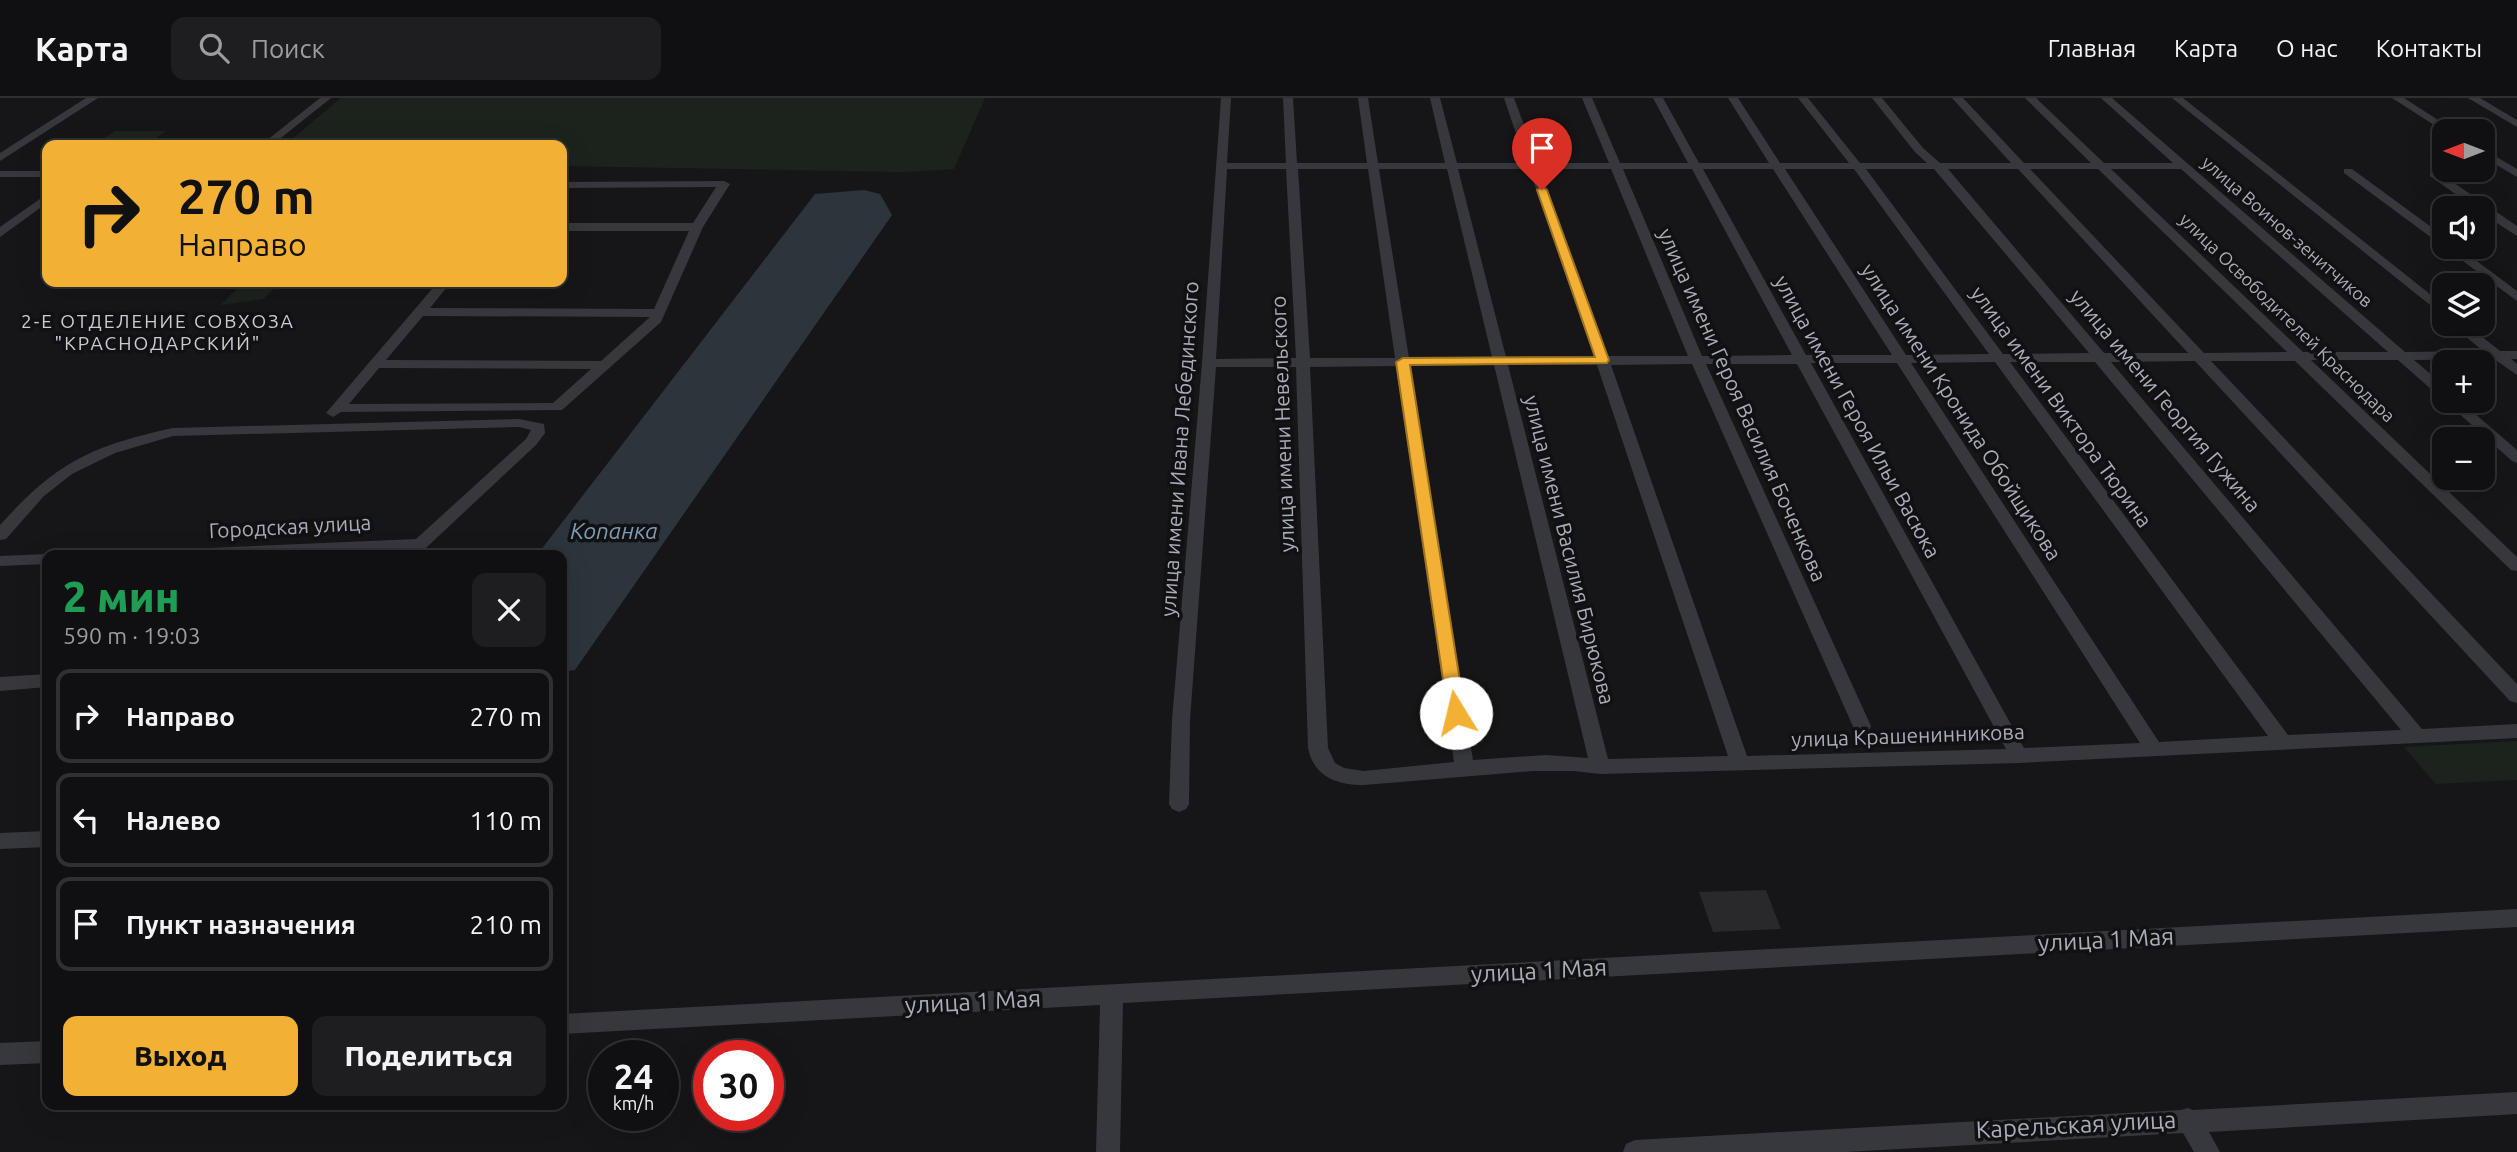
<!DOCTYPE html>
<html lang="ru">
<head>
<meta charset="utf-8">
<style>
  :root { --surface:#101012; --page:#1e1e20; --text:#f1f3f6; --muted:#9c9d9f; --line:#303032; --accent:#f2b134 }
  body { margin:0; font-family:Ubuntu,sans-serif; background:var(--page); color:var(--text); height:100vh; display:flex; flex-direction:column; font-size:26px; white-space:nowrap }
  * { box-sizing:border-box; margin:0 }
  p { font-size:23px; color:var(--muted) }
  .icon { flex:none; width:38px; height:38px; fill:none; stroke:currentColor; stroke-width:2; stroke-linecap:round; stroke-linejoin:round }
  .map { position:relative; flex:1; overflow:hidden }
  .drawer { position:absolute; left:42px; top:452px; width:525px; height:560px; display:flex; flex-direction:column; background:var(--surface); border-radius:14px; box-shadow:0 7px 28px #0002,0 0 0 2px var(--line) }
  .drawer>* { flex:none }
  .guide { position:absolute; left:42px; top:42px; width:525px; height:147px; border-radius:14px; box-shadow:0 7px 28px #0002,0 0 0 2px var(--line); background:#f2b134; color:#111; overflow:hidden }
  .needle { width:46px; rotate:270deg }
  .buttons { position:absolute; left:2432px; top:21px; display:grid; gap:14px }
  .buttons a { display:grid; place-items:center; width:63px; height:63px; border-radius:14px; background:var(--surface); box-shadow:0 7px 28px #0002,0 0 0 2px var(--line); font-size:35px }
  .speed { position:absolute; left:588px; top:942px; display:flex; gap:14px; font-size:35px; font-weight:700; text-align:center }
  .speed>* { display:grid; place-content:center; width:91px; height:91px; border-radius:50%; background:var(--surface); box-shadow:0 7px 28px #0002,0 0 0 2px var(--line); line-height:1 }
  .speed small { font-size:18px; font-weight:400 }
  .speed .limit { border:10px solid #d22; background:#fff; color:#111 }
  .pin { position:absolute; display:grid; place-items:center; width:60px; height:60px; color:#fff; margin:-72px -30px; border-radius:50% 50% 50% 0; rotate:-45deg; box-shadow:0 0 7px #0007 }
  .pin .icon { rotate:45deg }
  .me { position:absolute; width:77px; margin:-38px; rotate:351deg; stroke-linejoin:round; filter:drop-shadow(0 0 5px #0008) }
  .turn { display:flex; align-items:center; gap:24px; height:147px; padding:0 21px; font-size:32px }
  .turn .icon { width:91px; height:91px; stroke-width:2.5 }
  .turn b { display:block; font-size:49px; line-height:60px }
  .round { display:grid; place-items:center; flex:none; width:74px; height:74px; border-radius:14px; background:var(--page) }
  .summary { display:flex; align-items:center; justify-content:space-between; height:119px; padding:0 21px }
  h1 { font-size:42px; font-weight:800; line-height:52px; color:#1e9e55 }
  .action { display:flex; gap:14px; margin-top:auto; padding:14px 21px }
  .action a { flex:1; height:80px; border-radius:14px; background:var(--accent); color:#111; font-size:28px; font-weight:800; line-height:80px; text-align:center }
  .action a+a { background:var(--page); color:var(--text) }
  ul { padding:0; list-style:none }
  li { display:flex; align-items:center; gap:21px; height:94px; margin:0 14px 10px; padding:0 7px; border:4px solid var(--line); border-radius:14px }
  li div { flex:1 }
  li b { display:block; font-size:26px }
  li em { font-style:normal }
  header { display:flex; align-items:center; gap:42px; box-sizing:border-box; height:98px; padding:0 35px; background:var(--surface); border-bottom:2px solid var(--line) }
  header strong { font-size:33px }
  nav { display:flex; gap:38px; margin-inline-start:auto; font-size:24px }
  .search { width:490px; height:63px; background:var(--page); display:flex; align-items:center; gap:18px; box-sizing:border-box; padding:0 24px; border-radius:14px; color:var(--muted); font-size:26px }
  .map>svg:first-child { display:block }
</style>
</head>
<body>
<header>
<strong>Карта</strong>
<div class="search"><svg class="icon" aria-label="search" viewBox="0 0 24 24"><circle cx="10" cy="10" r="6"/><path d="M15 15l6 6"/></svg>Поиск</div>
<nav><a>Главная</a><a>Карта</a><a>О нас</a><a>Контакты</a></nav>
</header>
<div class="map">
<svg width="2517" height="1054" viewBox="0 0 2517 1054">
  <rect width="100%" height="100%" fill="#161618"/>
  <g fill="#1c231d">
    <polygon points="341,0 985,0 954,71 904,74 562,68 562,47 285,47"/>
    <polygon points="115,33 166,33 149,45 97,45"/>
    <polygon points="245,184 281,184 263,201 220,207"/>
    <polygon points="2517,643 2517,682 2436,686 2404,649"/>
  </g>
  <polygon fill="#2c353c" points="864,92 880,96 892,117 575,572 562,574 562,457 537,457 815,96"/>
  <polygon fill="#29292c" points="1766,792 1781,831 1713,834 1699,794"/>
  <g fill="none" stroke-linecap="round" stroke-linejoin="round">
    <g fill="#37383d" fill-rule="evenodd">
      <polygon points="86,0 98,0 0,63 0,55"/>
      <polygon points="320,0 331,0 272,47 261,47"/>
      <path d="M1221,0h10l-4,65h59l-3,-65h10l4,65h70l-9,-65h10l10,65h67l-15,-65h10l17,65h69l-22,-65h10l24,65h71l-27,-65h10l28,65h68l-35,-65h10l36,65h70l-41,-65h10l42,65h69l-51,-65h10l52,65h67l-12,-11 -43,-54h10l41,50 17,15h71l-59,-65h11l61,65h67l-66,-65h11l68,65h69l-72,-65h11l293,254 78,-1 -32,-27h15l34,27h17v8h-6l6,5v11l-23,-16 -80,1 31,26v12l-5,-1 -42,-37h-87l206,197v14l-6,-1 -216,-209h-84l306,323v19l-7,-2 -315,-340 -84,1 311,367 95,-5v14l-498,25 -419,11 -27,-3h-40l-169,14c-27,0 -50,-8 -56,-37l-12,-381h-80l-26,353 -1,84 -3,5 -7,3 -7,-3 -3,-5 3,-84 30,-357zM1227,71h59l10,189 -80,1zM1298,71h70l27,189h-85zM1379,71h68l45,188 -83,1zM1458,71h71l65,187 -88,1zM1540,71h71l77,187h-80zM1623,71h69l100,186 -90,1zM1703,71h70l119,186h-86zM1785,71h69l135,185 -83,1zM1866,71h68l155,184 -86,1zM1948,71h70l170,184h-84zM2030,71h68l189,183 -83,1zM2111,71h70l207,183h-85zM1995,264l273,374 -109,6 -248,-379zM2010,264h85l306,368 -113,5zM1811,265h86l243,380 -116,5zM1692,266l163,367h14l2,-5 -165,-362h91l209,385 -259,7 -136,-391zM1494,267l94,393 -42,-3 -73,5 -63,-394zM1508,267h89l131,391 -120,3zM1396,268l58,396 -90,9 -20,-3 -9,-5 -7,-15 -18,-381z"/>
      <polygon points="2172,0 2183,0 2445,208 2445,219"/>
      <polygon points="2392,0 2404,0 2455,33 2445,34"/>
      <polygon points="2468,0 2480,0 2517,22 2517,29"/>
      <polygon points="2483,51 2517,71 2517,79 2483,59"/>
      <polygon points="2344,71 2352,71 2445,139 2445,149 2458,149 2517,193 2517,203 2344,75"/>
      <rect x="0" y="73" width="47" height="6"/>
      <polygon points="2430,74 2438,74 2517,128 2517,138 2483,116 2483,110 2475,110 2430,78"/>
      <path d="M724,83l6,3 -27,43 -42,95 -99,88 -221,2 -8,5 -7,-4 112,-131h13l-21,26 224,1 35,-78h-127v-8h131l23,-36 -154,1v-6zM423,218l227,1 -49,44 -215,-1zM379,270l212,1 -38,34 -204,1z"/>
      <polygon points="47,96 47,105 0,139 0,129"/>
      <polygon points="2445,303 2460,303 2517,352 2517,365 2512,363"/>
      <path d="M519,321l25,5 1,9 -9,12 -109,102 -5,8h-16l3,-5 -117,5h-138l8,-5 254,-11 110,-100 5,-9 -12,-3 -346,9 -58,17 -43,21 -28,22 -38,43 -6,1v-15c57,-63 91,-79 173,-97z"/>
      <polygon points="47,456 51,457 47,457 47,466 0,468 0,458"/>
      <polygon points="47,576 47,589 0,593 0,579"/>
      <polygon points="47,733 47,749 0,751 0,735"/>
      <polygon points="2517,811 2517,829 1123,905 1120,1054 1096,1054 1100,907 562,936 562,916"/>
      <polygon points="47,943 47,965 0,967 0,945"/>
      <polygon points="2517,994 2517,1016 2209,1034 2220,1054 2194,1054 2183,1035 1846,1054 1623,1054 1626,1046 1635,1042 2181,1012 2188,1010 2193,1012"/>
    </g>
  </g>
  <polygon fill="#f2b134" stroke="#9d7322" stroke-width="2" points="1542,89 1547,92 1609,262 1607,265 1410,267 1465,615 1456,621 1448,615 1396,264 1403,260 1595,259 1537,92"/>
  <g text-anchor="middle" stroke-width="7" stroke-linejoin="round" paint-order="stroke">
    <g font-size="18" fill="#a8adb8" stroke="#111113">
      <text transform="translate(2287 134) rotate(41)" y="6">улица Воинов-зенитчиков</text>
      <text transform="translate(2287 220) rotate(44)" y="6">улица Освободителей Краснодара</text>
    </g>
    <g font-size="19" letter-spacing="2" fill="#c9ccd4" stroke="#111113">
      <text x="158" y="230">2-Е ОТДЕЛЕНИЕ СОВХОЗА<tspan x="158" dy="22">"КРАСНОДАРСКИЙ"</tspan></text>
    </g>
    <g font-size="21" fill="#a8adb8" stroke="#111113">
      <text transform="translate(2165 303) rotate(50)" y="7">улица имени Георгия Гужина</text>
      <text transform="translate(1742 307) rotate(66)" y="7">улица имени Героя Василия Боченкова</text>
      <text transform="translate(2061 309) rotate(54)" y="7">улица имени Виктора Тюрина</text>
      <text transform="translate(1961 314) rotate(57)" y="7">улица имени Кронида Обойщикова</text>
      <text transform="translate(1857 319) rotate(61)" y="7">улица имени Героя Ильи Васюка</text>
      <text transform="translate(1283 326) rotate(-92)" y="7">улица имени Невельского</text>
      <text transform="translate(1180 351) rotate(-86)" y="7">улица имени Ивана Лебединского</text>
      <text transform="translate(290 429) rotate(-3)" y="7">Городская улица</text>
      <text transform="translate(1569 452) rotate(76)" y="7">улица имени Василия Бирюкова</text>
      <text transform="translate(1908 638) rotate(-2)" y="7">улица Крашенинникова</text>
    </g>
    <g font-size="23" font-style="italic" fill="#7f9bb3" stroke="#111113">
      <text x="614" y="441">Копанка</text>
    </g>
    <g font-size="24" fill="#a8adb8" stroke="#111113">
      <text transform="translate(2106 842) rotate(-3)" y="8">улица 1 Мая</text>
      <text transform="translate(1539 873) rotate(-3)" y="8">улица 1 Мая</text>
      <text transform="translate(973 904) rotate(-3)" y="8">улица 1 Мая</text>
      <text transform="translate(2076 1027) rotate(-3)" y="8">Карельская улица</text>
    </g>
  </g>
</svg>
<div class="buttons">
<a><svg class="needle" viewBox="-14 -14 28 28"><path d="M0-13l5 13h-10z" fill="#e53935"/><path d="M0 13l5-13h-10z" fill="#9c9d9f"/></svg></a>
<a><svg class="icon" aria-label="sound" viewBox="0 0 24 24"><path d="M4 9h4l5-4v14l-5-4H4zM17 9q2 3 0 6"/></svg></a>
<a><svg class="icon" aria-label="layers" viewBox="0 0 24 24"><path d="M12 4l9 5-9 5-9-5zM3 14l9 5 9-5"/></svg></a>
<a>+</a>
<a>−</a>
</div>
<div class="speed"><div>24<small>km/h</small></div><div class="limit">30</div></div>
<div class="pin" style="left:1542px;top:92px;background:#d93025"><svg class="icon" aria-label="arrive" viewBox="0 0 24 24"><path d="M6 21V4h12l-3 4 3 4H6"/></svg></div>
<svg class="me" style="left:1456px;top:615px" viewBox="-20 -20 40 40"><circle r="19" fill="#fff"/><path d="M0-13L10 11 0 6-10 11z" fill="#f2b134"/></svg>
<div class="guide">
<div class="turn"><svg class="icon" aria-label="right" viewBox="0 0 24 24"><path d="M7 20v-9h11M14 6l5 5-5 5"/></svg><div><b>270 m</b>Направо</div></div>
</div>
<section class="drawer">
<div class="summary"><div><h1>2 мин</h1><p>590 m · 19:03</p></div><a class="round"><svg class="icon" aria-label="close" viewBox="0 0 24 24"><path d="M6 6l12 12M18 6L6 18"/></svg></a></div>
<ul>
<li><svg class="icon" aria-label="right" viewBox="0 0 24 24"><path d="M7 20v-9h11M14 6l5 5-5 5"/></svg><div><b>Направо</b></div><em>270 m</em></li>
<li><svg class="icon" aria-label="left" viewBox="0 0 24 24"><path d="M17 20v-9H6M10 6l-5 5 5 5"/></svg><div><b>Налево</b></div><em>110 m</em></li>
<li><svg class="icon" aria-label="arrive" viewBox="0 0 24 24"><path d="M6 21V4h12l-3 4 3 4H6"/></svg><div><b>Пункт назначения</b></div><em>210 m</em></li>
</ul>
<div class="action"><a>Выход</a><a>Поделиться</a></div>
</section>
</div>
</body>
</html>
